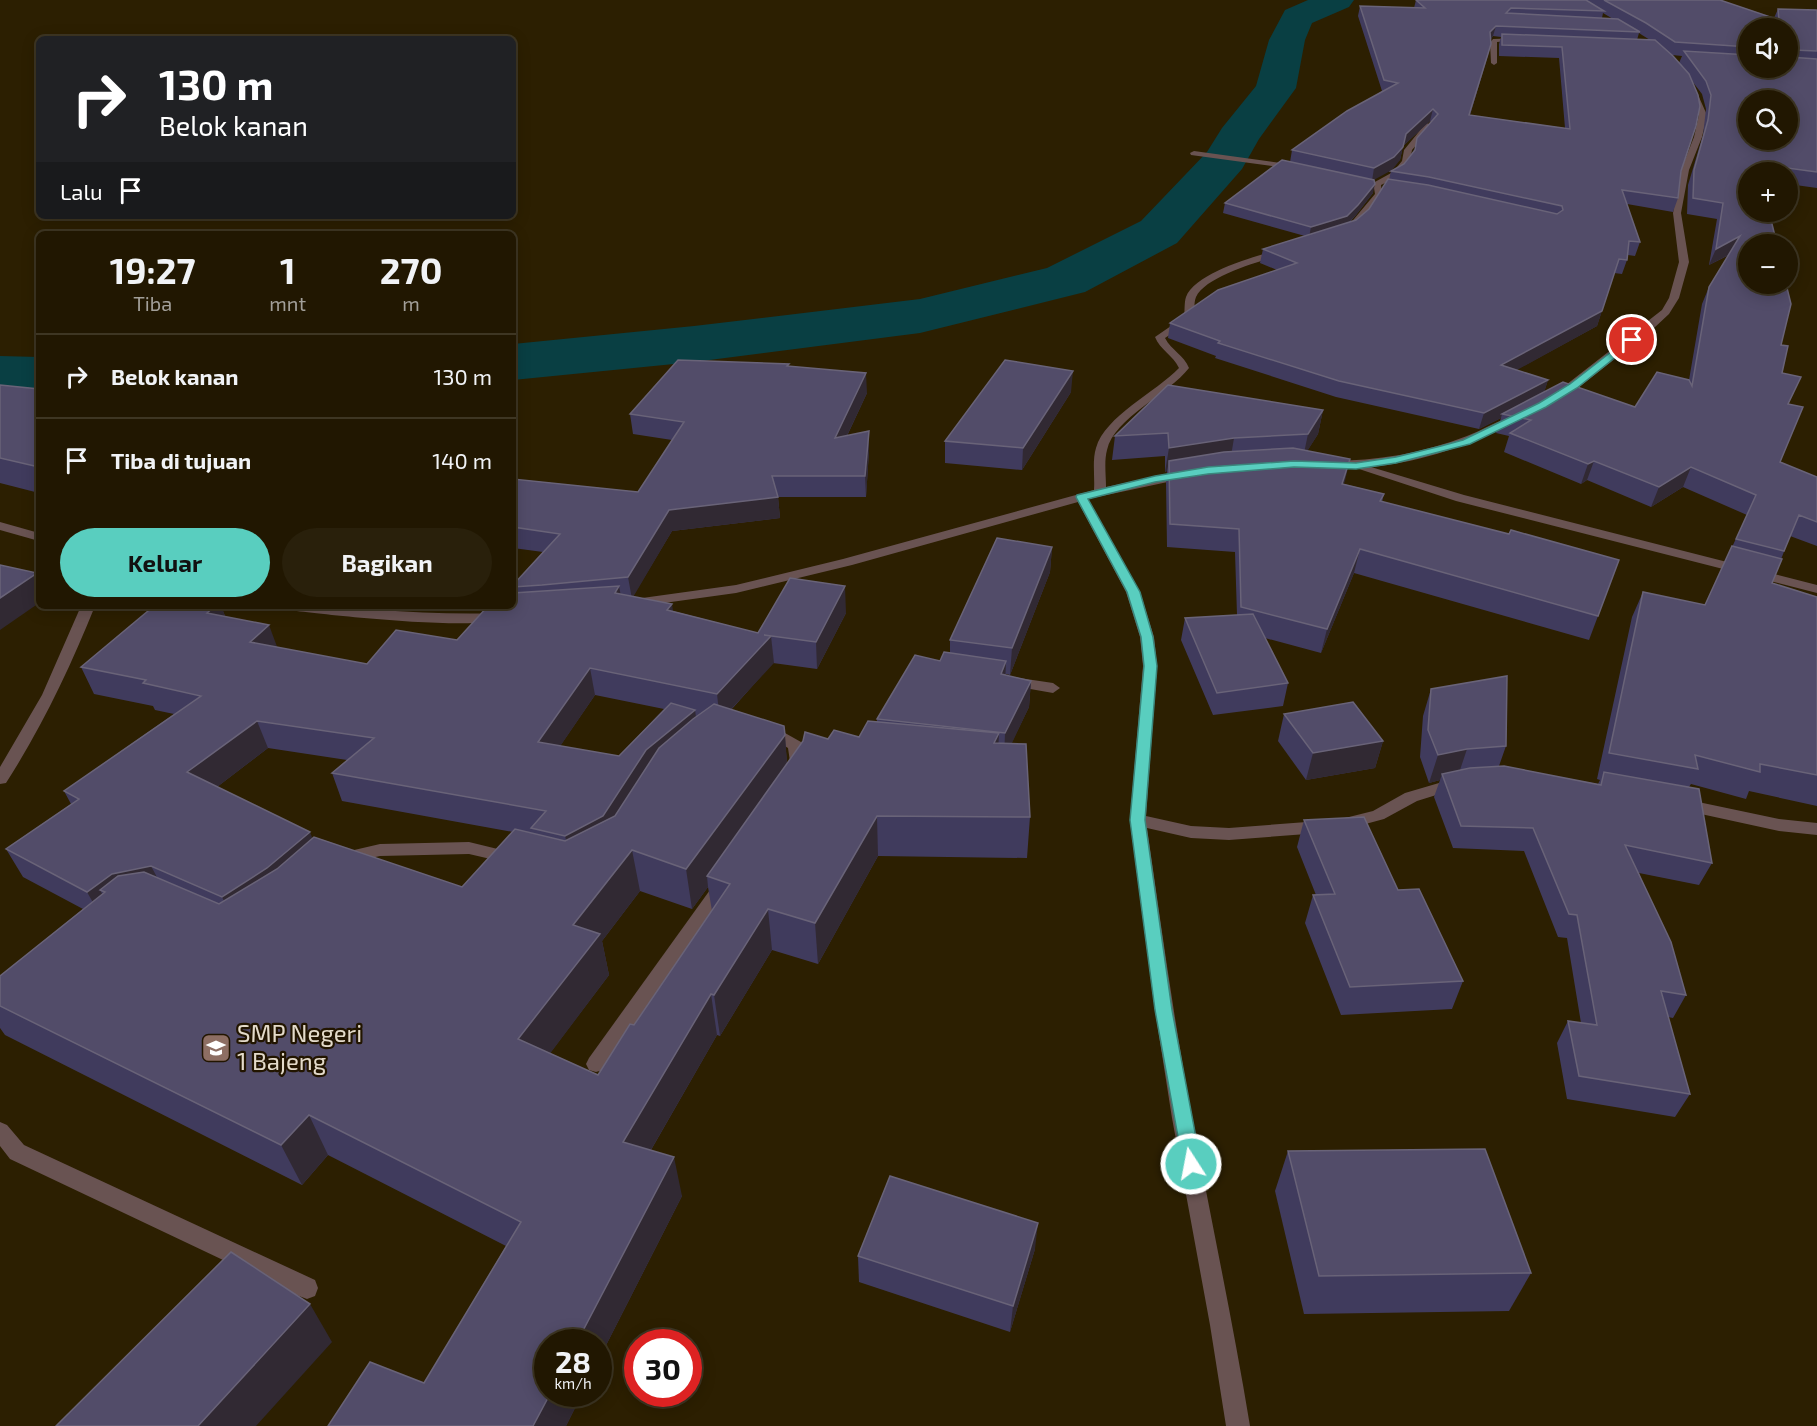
<!DOCTYPE html>
<html lang="id">
<head>
<meta charset="utf-8">
<style>
  :root { --surface:#211701; --page:#29200b; --text:#f1f3f6; --muted:#a29f99; --line:#3e3623; --accent:#59cebf }
  body { margin:0; font-family:"Exo 2",sans-serif; background:var(--page); color:var(--text); height:100vh; display:flex; flex-direction:column; font-size:22px; white-space:nowrap }
  * { box-sizing:border-box; margin:0 }
  p { font-size:20px; color:var(--muted) }
  .icon { flex:none; width:33px; height:33px; fill:none; stroke:currentColor; stroke-width:2; stroke-linecap:round; stroke-linejoin:round }
  .map { position:relative; flex:1; overflow:hidden }
  .sheet { position:absolute; left:36px; top:231px; width:480px; height:378px; display:flex; flex-direction:column; background:var(--surface); border-radius:9px; box-shadow:0 3px 15px #0003,0 0 0 2px var(--line) }
  .sheet>* { flex:none }
  .banner { position:absolute; left:36px; top:36px; width:480px; height:183px; border-radius:9px; box-shadow:0 3px 15px #0003,0 0 0 2px var(--line); background:#202124; color:#fff; overflow:hidden }
  .tools { position:absolute; left:1738px; top:18px; display:grid; gap:12px }
  .tools a { display:grid; place-items:center; width:60px; height:60px; border-radius:50%; background:var(--surface); box-shadow:0 3px 15px #0003,0 0 0 2px var(--line); font-size:30px }
  .speed { position:absolute; left:534px; top:1329px; display:flex; gap:12px; font-size:30px; font-weight:700; text-align:center }
  .speed>* { display:grid; place-content:center; width:78px; height:78px; border-radius:50%; background:var(--surface); box-shadow:0 3px 15px #0003,0 0 0 2px var(--line); line-height:1 }
  .speed small { font-size:15px; font-weight:400 }
  .speed .limit { border:9px solid #d22; background:#fff; color:#111 }
  .pin { position:absolute; display:grid; place-items:center; width:51px; height:51px; color:#fff; margin:-26px; border:3px solid #fff; border-radius:50%; box-shadow:0 2px 6px #0007 }
  .me { position:absolute; width:66px; margin:-33px; rotate:349deg; stroke-linejoin:round; filter:drop-shadow(0 0 4px #0008) }
  .turn { display:flex; align-items:center; gap:21px; height:126px; padding:0 24px; font-size:27px }
  .turn .icon { width:78px; height:78px; stroke-width:2.5 }
  .turn b { display:block; font-size:42px; line-height:51px }
  .then { display:flex; align-items:center; height:57px; padding:0 24px; background:#0003; gap:12px; font-size:22px }
  .eta { display:flex; justify-content:space-evenly; align-items:center; height:102px; text-align:center }
  .eta b { font-size:36px; font-weight:700; line-height:42px }
  .button { display:flex; gap:12px; margin-top:auto; padding:12px 24px }
  .button a { flex:1; height:69px; border-radius:36px; background:var(--accent); color:#111; font-size:24px; font-weight:700; line-height:69px; text-align:center }
  .button a+a { background:var(--page); color:var(--text) }
  ul { padding:0; list-style:none }
  li { display:flex; align-items:center; gap:18px; height:84px; padding:0 24px; border-top:2px solid var(--line) }
  li div { flex:1 }
  li b { display:block; font-size:22px }
  li em { font-style:normal }
  .map>svg:first-child { display:block }
</style>
</head>
<body>
<div class="map">
<svg width="1817" height="1426" viewBox="0 0 1817 1426">
  <rect width="100%" height="100%" fill="#2c1f01"/>
  <g fill="none" stroke-linecap="round" stroke-linejoin="round">
    <g fill="#093f43" fill-rule="evenodd">
      <polygon points="1308,0 1354,0 1349,7 1312,23 1305,40 1296,88 1259,139 1242,169 1177,243 1085,292 920,333 694,362 513,380 513,344 694,326 920,299 1047,268 1141,221 1207,152 1222,128 1256,86 1269,40 1285,10"/>
      <polygon points="0,356 39,357 39,395 0,394"/>
    </g>
    <g fill="#695352" fill-rule="evenodd">
      <polygon points="1012,677 1053,683 1060,688 1053,693 1007,685 1005,682 1007,679"/>
      <polygon points="769,724 801,742 806,771 804,775 792,775 788,748 764,733 761,729 764,725"/>
      <polygon points="469,842 518,854 520,858 518,862 512,864 469,854 380,856 343,864 337,862 335,858 337,854 380,844"/>
      <polygon points="721,882 727,883 730,888 727,893 603,1070 596,1072 589,1070 586,1064 589,1058 715,883"/>
      <polygon points="0,1122 7,1125 24,1145 315,1280 318,1288 315,1296 307,1299 299,1296 10,1159 0,1146"/>
    </g>
    <g fill="#695352" fill-rule="evenodd">
      <polygon points="1493,39 1520,38 1523,40 1497,42 1497,63 1494,65 1491,63 1490,43"/>
      <polygon points="1691,84 1694,86 1707,115 1702,137 1689,170 1681,213 1689,262 1679,298 1669,314 1654,328 1578,388 1561,399 1553,399 1553,395 1662,310 1669,298 1679,262 1673,213 1681,170 1694,137 1699,115 1688,86"/>
      <polygon points="1426,123 1433,125 1412,150 1410,161 1399,176 1381,185 1382,196 1355,229 1349,229 1349,225 1375,194 1374,188 1354,182 1354,178 1373,183 1393,172 1402,161 1404,150"/>
      <polygon points="1194,151 1295,165 1299,167 1295,169 1191,155 1190,153"/>
      <path d="M1279,250l4,3 -1,2c-21,6 -76,21 -86,42 -3,7 0,16 -4,23l-27,18c6,12 19,17 24,30 -20,26 -75,50 -82,82 -3,11 -1,25 -1,37l81,-17 4,1v6l-103,22 52,93 14,45 3,29 -11,150 45,10 38,2 91,-7 6,2 2,4 -2,4 -6,2 -91,7 -38,-2 -44,-10c14,96 27,193 45,289 19,103 41,205 58,309h-24l-16,-101 -38,-207 -17,-108 -25,-190 13,-154 -3,-29 -14,-45 -48,-90 -226,63 -116,28 -101,14 -7,-4 7,-4 101,-14 107,-26 251,-69c1,-13 -2,-29 2,-42 9,-32 60,-56 83,-80 -6,-13 -19,-18 -24,-31l29,-20c1,-6 0,-14 2,-20 9,-24 69,-41 93,-47z"/>
      <path d="M1514,416l6,3 -2,2c-46,23 -95,41 -147,46l93,28 353,90v8l-361,-92 -100,-33 -26,1 -6,-4 6,-4c47,0 93,-8 137,-25 16,-6 31,-16 47,-20z"/>
      <polygon points="0,522 39,533 39,541 0,530"/>
      <path d="M81,606h14c-25,62 -53,121 -89,177l-6,1v-17l42,-72z"/>
      <path d="M282,606c72,0 144,10 216,7l7,4c-16,16 -186,-3 -216,-7z"/>
      <polygon points="1456,778 1462,779 1464,783 1462,787 1417,801 1384,819 1347,829 1341,827 1339,823 1341,819 1373,811 1405,793"/>
      <polygon points="1684,799 1779,819 1817,823 1817,835 1779,831 1678,809 1676,805 1678,801"/>
    </g>
  </g>
  <g fill="#403b5d" fill-rule="evenodd">
    <path d="M1416,0h304l54,18 4,-9 39,1v178l-29,-4v-12h-39v72l32,101 1,28 6,31 -8,58 37,15v69l-27,-10 -18,47 45,14v209l-68,-15 -3,8 -55,-15 -2,3 23,76 -13,22 -60,-12 47,122 -13,23 -5,-1 22,77 -15,23 -108,-18 -10,-56 11,-22 13,2 -14,-85 -9,-1 -34,-86 -71,-3 -19,-51 6,-17 -11,3 -9,-26 3,-41 8,-27 75,57 -7,20 99,18 2,-4 -3,-1 35,-162 11,-25 62,13 42,-90 -64,-28 -32,20 -64,-27 -6,4 -77,-32 5,-16 -13,-3 5,-15 -22,11 -143,-32 -121,-39 1,-2 -48,-18 2,-15 107,-53 -17,-7 3,-14 42,-13 -82,-23 2,-10 65,-41 2,-12 90,-59 -24,-75 2,-10 54,2zM1603,13l10,6 -11,-1zM1749,28l39,40h-39zM1639,33l3,2 8,5h-13zM1493,36l8,1 -2,7v12l60,2 6,70 -95,-13 18,-60 3,-16zM1672,55l10,1 -3,7zM1692,81l10,13 4,15 -3,26 -15,50 -1,29 30,5 -8,46 20,-10 -20,32 -7,17 -13,76 -54,27 -91,-15 4,-12 -32,-10 81,-44 17,-53 8,1 5,-14 1,-5 7,1 5,-14 -13,-38 46,8 5,-14zM1430,121l1,1 -17,28 -10,14 -13,7 -2,9 -20,29 -13,11 -7,3 7,-8 17,-22v-13l27,-20 3,-14z"/>
    <path d="M789,366l78,27 -20,43 22,15 -3,46h-88l2,21 -108,13 -39,65 40,15 85,22 88,-20 -29,56 -44,-6 -42,47 53,16 3,38 41,-25 31,-2 18,-15v-3l73,-66v-13l102,-93 -2,25 -40,103 -4,-1v1l25,6 -2,26 -18,37 19,73 -3,41 -149,-2 -60,108 -46,-14 -52,86 -3,-1 -66,115 31,46 -84,165v-19l-16,52 -16,32h-238l96,-43 82,-137 -178,-91 -26,30 -297,-150 -5,-7v-52l83,-67 -60,-32 -17,-28 65,-45 -7,-13 110,-77 -19,-4 -2,-4 -59,-12 -13,-27 140,-61 4,10 53,32 89,16 90,-24 56,-34v-21l30,-33 -30,-4v-69l125,13 34,-52 -39,-6 -3,-20zM595,695l69,14 -45,47 -59,-10zM268,748l79,12 -15,13 10,28 171,31 -51,55 -149,-49 -96,-51zM708,887l4,24 -78,114 -36,50 -48,-22 59,-78 -7,-34 38,-50 52,18z"/>
    <polygon points="0,385 39,389 39,493 0,483"/>
    <polygon points="1071,392 1022,470 945,463 945,441"/>
    <polygon points="1323,410 1318,434 1307,451 1344,484 1384,494 1382,502 1598,616 1589,640 1354,573 1321,653 1265,638 1288,683 1283,706 1213,715 1181,640 1185,618 1237,615 1235,552 1167,547 1166,483 1167,471 1165,472 1165,456 1112,460 1115,436"/>
    <polygon points="1284,714 1383,741 1375,768 1306,780 1278,741"/>
    <polygon points="1304,820 1398,890 1463,981 1452,1009 1341,1015 1305,923 1313,895 1316,895 1297,847"/>
    <polygon points="1288,1151 1531,1273 1509,1311 1304,1314 1275,1191"/>
    <polygon points="1035,1249 1010,1332 859,1282 858,1256"/>
  </g>
  <g fill="#312933">
    <polygon points="1496,26 1493,36 1488,43 1490,32"/>
    <polygon points="1491,44 1488,55 1466,127 1469,115"/>
    <polygon points="1433,109 1430,121 1403,146 1400,160 1392,170 1372,181 1374,168 1406,134"/>
    <polygon points="1375,184 1373,193 1356,215 1345,226 1309,237 1311,227"/>
    <polygon points="1740,236 1734,252 1709,265 1716,249"/>
    <polygon points="1602,311 1597,326 1497,381 1501,365"/>
    <polygon points="1073,371 1071,392 1022,470 1023,448"/>
    <polygon points="866,373 867,393 836,459 835,438"/>
    <polygon points="1548,380 1543,396 1502,414 1501,418 1479,429 1484,413"/>
    <polygon points="1323,410 1318,434 1303,458 1308,434"/>
    <polygon points="869,431 869,451 866,497 865,476"/>
    <polygon points="1234,438 1230,462 1169,461 1167,471 1165,472 1169,448"/>
    <polygon points="1350,459 1345,481 1336,506 1342,484"/>
    <polygon points="1594,461 1587,480 1581,484 1588,464"/>
    <polygon points="1691,467 1683,487 1651,507 1659,487"/>
    <polygon points="778,497 780,518 672,531 632,599 628,577 669,510"/>
    <polygon points="1052,547 1050,572 1010,675 1012,648"/>
    <polygon points="1360,549 1354,573 1321,653 1327,629"/>
    <polygon points="37,573 39,576 39,603 0,630 0,598"/>
    <polygon points="619,586 624,612 615,593"/>
    <polygon points="845,586 846,613 817,669 816,642"/>
    <polygon points="672,604 676,630 667,610"/>
    <polygon points="215,606 221,606 230,628 207,613"/>
    <polygon points="269,625 279,652 250,642"/>
    <polygon points="771,636 774,663 720,721 717,694"/>
    <polygon points="1006,661 1005,688 1001,674"/>
    <polygon points="590,668 595,695 544,770 538,742"/>
    <polygon points="1031,681 1029,707 1004,760 1005,733"/>
    <polygon points="695,710 699,738 572,864 565,836 646,750"/>
    <polygon points="257,721 268,748 200,800 187,772"/>
    <polygon points="999,733 997,773 994,743"/>
    <polygon points="785,735 788,775 707,876 708,887 692,909 686,869"/>
    <polygon points="1383,741 1375,768 1306,780 1313,753"/>
    <polygon points="1467,749 1458,776 1442,774 1440,780 1429,783 1438,755"/>
    <polygon points="877,816 878,856 818,964 815,923"/>
    <polygon points="310,832 321,860 236,925 222,897"/>
    <polygon points="632,850 640,891 602,941 609,975 531,1079 518,1039 573,925"/>
    <polygon points="151,866 166,894 105,892 100,890 113,913 103,920 87,892 112,874"/>
    <polygon points="768,909 772,950 720,1036 714,995"/>
    <polygon points="711,994 717,1035 633,1181 623,1142"/>
    <polygon points="309,1115 328,1155 302,1185 281,1145"/>
    <polygon points="674,1157 682,1196 598,1361 598,1342 577,1342"/>
    <polygon points="1038,1223 1035,1249 1010,1332 1013,1306"/>
    <polygon points="310,1304 332,1342 256,1426 198,1426"/>
    <polygon points="550,1394 582,1394 566,1426 533,1426"/>
  </g>
  <g fill="#524c69" stroke="#696378" stroke-width="1.5" fill-rule="evenodd">
    <polygon points="1416,0 1586,0 1604,11 1511,8 1506,13 1618,19 1640,32 1496,26 1490,32 1491,44 1469,115 1570,129 1562,47 1502,45 1502,34 1655,40 1673,56 1689,74 1698,95 1700,106 1696,126 1681,171 1678,198 1622,190 1640,242 1629,241 1627,260 1619,259 1602,311 1501,365 1548,380 1484,413 1339,381 1218,343 1220,341 1170,323 1218,290 1297,263 1263,249 1356,220 1369,209 1388,179 1428,185 1557,214 1563,210 1562,206 1429,177 1391,171 1404,164 1415,150 1417,138 1438,114 1433,109 1406,134 1403,147 1394,157 1374,168 1292,150 1347,111 1398,83 1384,80 1360,6 1425,8"/>
    <path d="M1604,0h116l59,20 -1,-11 39,1v41l-24,-1 -4,7 28,2v113l-60,-8 3,8h-11v40h20l8,32h-28v40h37l5,20 -10,41 7,1 -6,27 19,4 -13,27 15,3 -23,55 37,15v45l-18,-7 -15,36 -48,-12 20,-44 -65,-28 -32,20 -65,-26 -6,3 -78,-31 21,-13 -29,-6 61,-32 72,25 22,-35 32,8 3,6 17,-99 31,-51 -24,13 7,-46 -30,-5 1,-28 14,-50 3,-25 -5,-14 -22,-30 65,4v13h39v-40h-39v19l-74,-5 -29,-19zM1749,100h39v40h-39z"/>
    <polygon points="1282,160 1374,180 1375,184 1358,205 1347,216 1311,227 1225,203"/>
    <polygon points="678,360 789,364 787,366 866,373 835,438 869,431 865,476 772,476 778,497 669,510 628,577 542,585 513,587 513,585 560,534 513,527 513,479 638,492 684,422 630,414"/>
    <polygon points="1005,360 1073,371 1023,448 945,441"/>
    <polygon points="0,385 39,389 39,467 0,458"/>
    <polygon points="1168,385 1323,410 1308,434 1234,438 1169,448 1168,433 1115,436"/>
    <polygon points="1293,448 1350,459 1342,484 1384,494 1380,501 1509,534 1511,530 1619,560 1598,616 1360,549 1327,629 1241,607 1239,529 1170,524 1169,461 1224,452"/>
    <polygon points="997,538 1052,547 1012,648 950,640"/>
    <polygon points="1732,546 1782,559 1772,583 1817,597 1817,775 1760,764 1760,772 1695,755 1698,769 1609,753 1643,592 1705,605"/>
    <polygon points="0,565 37,573 0,598"/>
    <polygon points="790,578 845,586 816,642 764,635 771,636 717,694 590,668 538,742 619,756 671,703 695,710 646,750 603,816 565,836 531,828 546,811 332,773 374,738 257,721 187,772 310,832 267,868 222,897 151,866 112,874 87,892 6,849 79,799 64,791 201,696 143,683 146,680 81,667 154,606 215,606 207,613 269,625 250,642 367,664 396,630 457,640 488,606 513,606 513,593 619,586 615,593 672,604 667,610 758,633"/>
    <polygon points="1253,614 1288,683 1217,693 1185,618"/>
    <polygon points="944,652 1006,661 1001,674 1031,681 1005,733 877,719 915,655 940,661"/>
    <polygon points="1507,676 1506,746 1467,749 1438,755 1428,730 1431,689"/>
    <polygon points="1353,702 1383,741 1313,753 1284,714"/>
    <polygon points="714,704 784,726 785,735 686,869 632,850 573,925 600,934 518,1039 598,1075 630,1024 634,1025 730,884 707,876 803,741 805,732 828,739 834,730 859,737 868,721 999,733 994,743 1026,744 1030,817 877,816 815,923 768,909 714,995 711,994 623,1142 674,1157 577,1342 548,1342 548,1394 550,1394 533,1426 328,1426 370,1362 424,1383 521,1222 309,1115 281,1145 0,1006 0,976 105,892 100,890 118,876 144,872 219,904 277,869 314,837 462,887 515,829 565,841 615,816 659,748 693,719"/>
    <polygon points="1504,766 1601,785 1604,772 1699,789 1712,863 1625,845 1671,942 1686,995 1661,991 1690,1094 1579,1076 1568,1021 1597,1025 1577,915 1569,914 1533,828 1461,826 1442,774 1470,768"/>
    <polygon points="1364,817 1398,890 1419,889 1463,981 1350,987 1313,895 1335,894 1304,820"/>
    <polygon points="1485,1149 1531,1273 1319,1276 1288,1151"/>
    <polygon points="890,1176 1038,1223 1013,1306 858,1256"/>
    <polygon points="231,1252 310,1304 198,1426 56,1426"/>
  </g>
  <polygon fill="#59cebf" stroke="#3a867c" stroke-width="1.5" points="1629,338 1637,340 1577,388 1546,407 1470,444 1396,463 1356,469 1294,467 1208,474 1155,482 1088,499 1140,592 1153,637 1157,666 1145,820 1172,1010 1201,1164 1198,1170 1191,1173 1184,1170 1155,1010 1130,820 1144,666 1141,637 1127,592 1076,497 1077,495 1155,476 1208,467 1294,461 1356,463 1396,457 1441,446 1463,440 1539,403 1570,384"/>
  <defs>
    <g id="school-square" transform="scale(1.5)"><rect x="-9" y="-9" width="18" height="18" rx="4" fill="#8d6e63" stroke="#221500"/><path d="M0-5L7-2L0 1L-7-2ZM-4 1L0 2.5L4 1V4Q0 6-4 4Z" fill="#fff"/></g>
  </defs>
  <g fill-rule="evenodd">
    <use href="#school-square" x="216" y="1048"/>
  </g>
  <g text-anchor="middle" stroke-width="4.5" stroke-linejoin="round" paint-order="stroke">
    <g font-size="24" fill="#e4dbca" stroke="#221500" text-anchor="start">
      <text x="237" y="1042">SMP Negeri<tspan x="237" dy="28">1 Bajeng</tspan></text>
    </g>
  </g>
</svg>
<div class="tools">
<a><svg class="icon" aria-label="sound" viewBox="0 0 24 24"><path d="M4 9h4l5-4v14l-5-4H4zM17 9q2 3 0 6"/></svg></a>
<a><svg class="icon" aria-label="search" viewBox="0 0 24 24"><circle cx="10" cy="10" r="6"/><path d="M15 15l6 6"/></svg></a>
<a>+</a>
<a>−</a>
</div>
<div class="speed"><div>28<small>km/h</small></div><div class="limit">30</div></div>
<div class="pin" style="left:1632px;top:340px;background:#d93025"><svg class="icon" aria-label="arrive" viewBox="0 0 24 24"><path d="M6 21V4h12l-3 4 3 4H6"/></svg></div>
<svg class="me" style="left:1191px;top:1164px" viewBox="-20 -20 40 40"><circle r="17" fill="#59cebf" stroke="#fff" stroke-width="3"/><path d="M0-11L8 9 0 5-8 9z" fill="#fff"/></svg>
<div class="banner">
<div class="turn"><svg class="icon" aria-label="right" viewBox="0 0 24 24"><path d="M7 20v-9h11M14 6l5 5-5 5"/></svg><div><b>130 m</b>Belok kanan</div></div>
<div class="then">Lalu<svg class="icon" aria-label="arrive" viewBox="0 0 24 24"><path d="M6 21V4h12l-3 4 3 4H6"/></svg></div>
</div>
<section class="sheet">
<div class="eta">
<div><b>19:27</b><p>Tiba</p></div>
<div><b>1</b><p>mnt</p></div>
<div><b>270</b><p>m</p></div>
</div>
<ul>
<li><svg class="icon" aria-label="right" viewBox="0 0 24 24"><path d="M7 20v-9h11M14 6l5 5-5 5"/></svg><div><b>Belok kanan</b></div><em>130 m</em></li>
<li><svg class="icon" aria-label="arrive" viewBox="0 0 24 24"><path d="M6 21V4h12l-3 4 3 4H6"/></svg><div><b>Tiba di tujuan</b></div><em>140 m</em></li>
</ul>
<div class="button"><a>Keluar</a><a>Bagikan</a></div>
</section>
</div>
</body>
</html>
